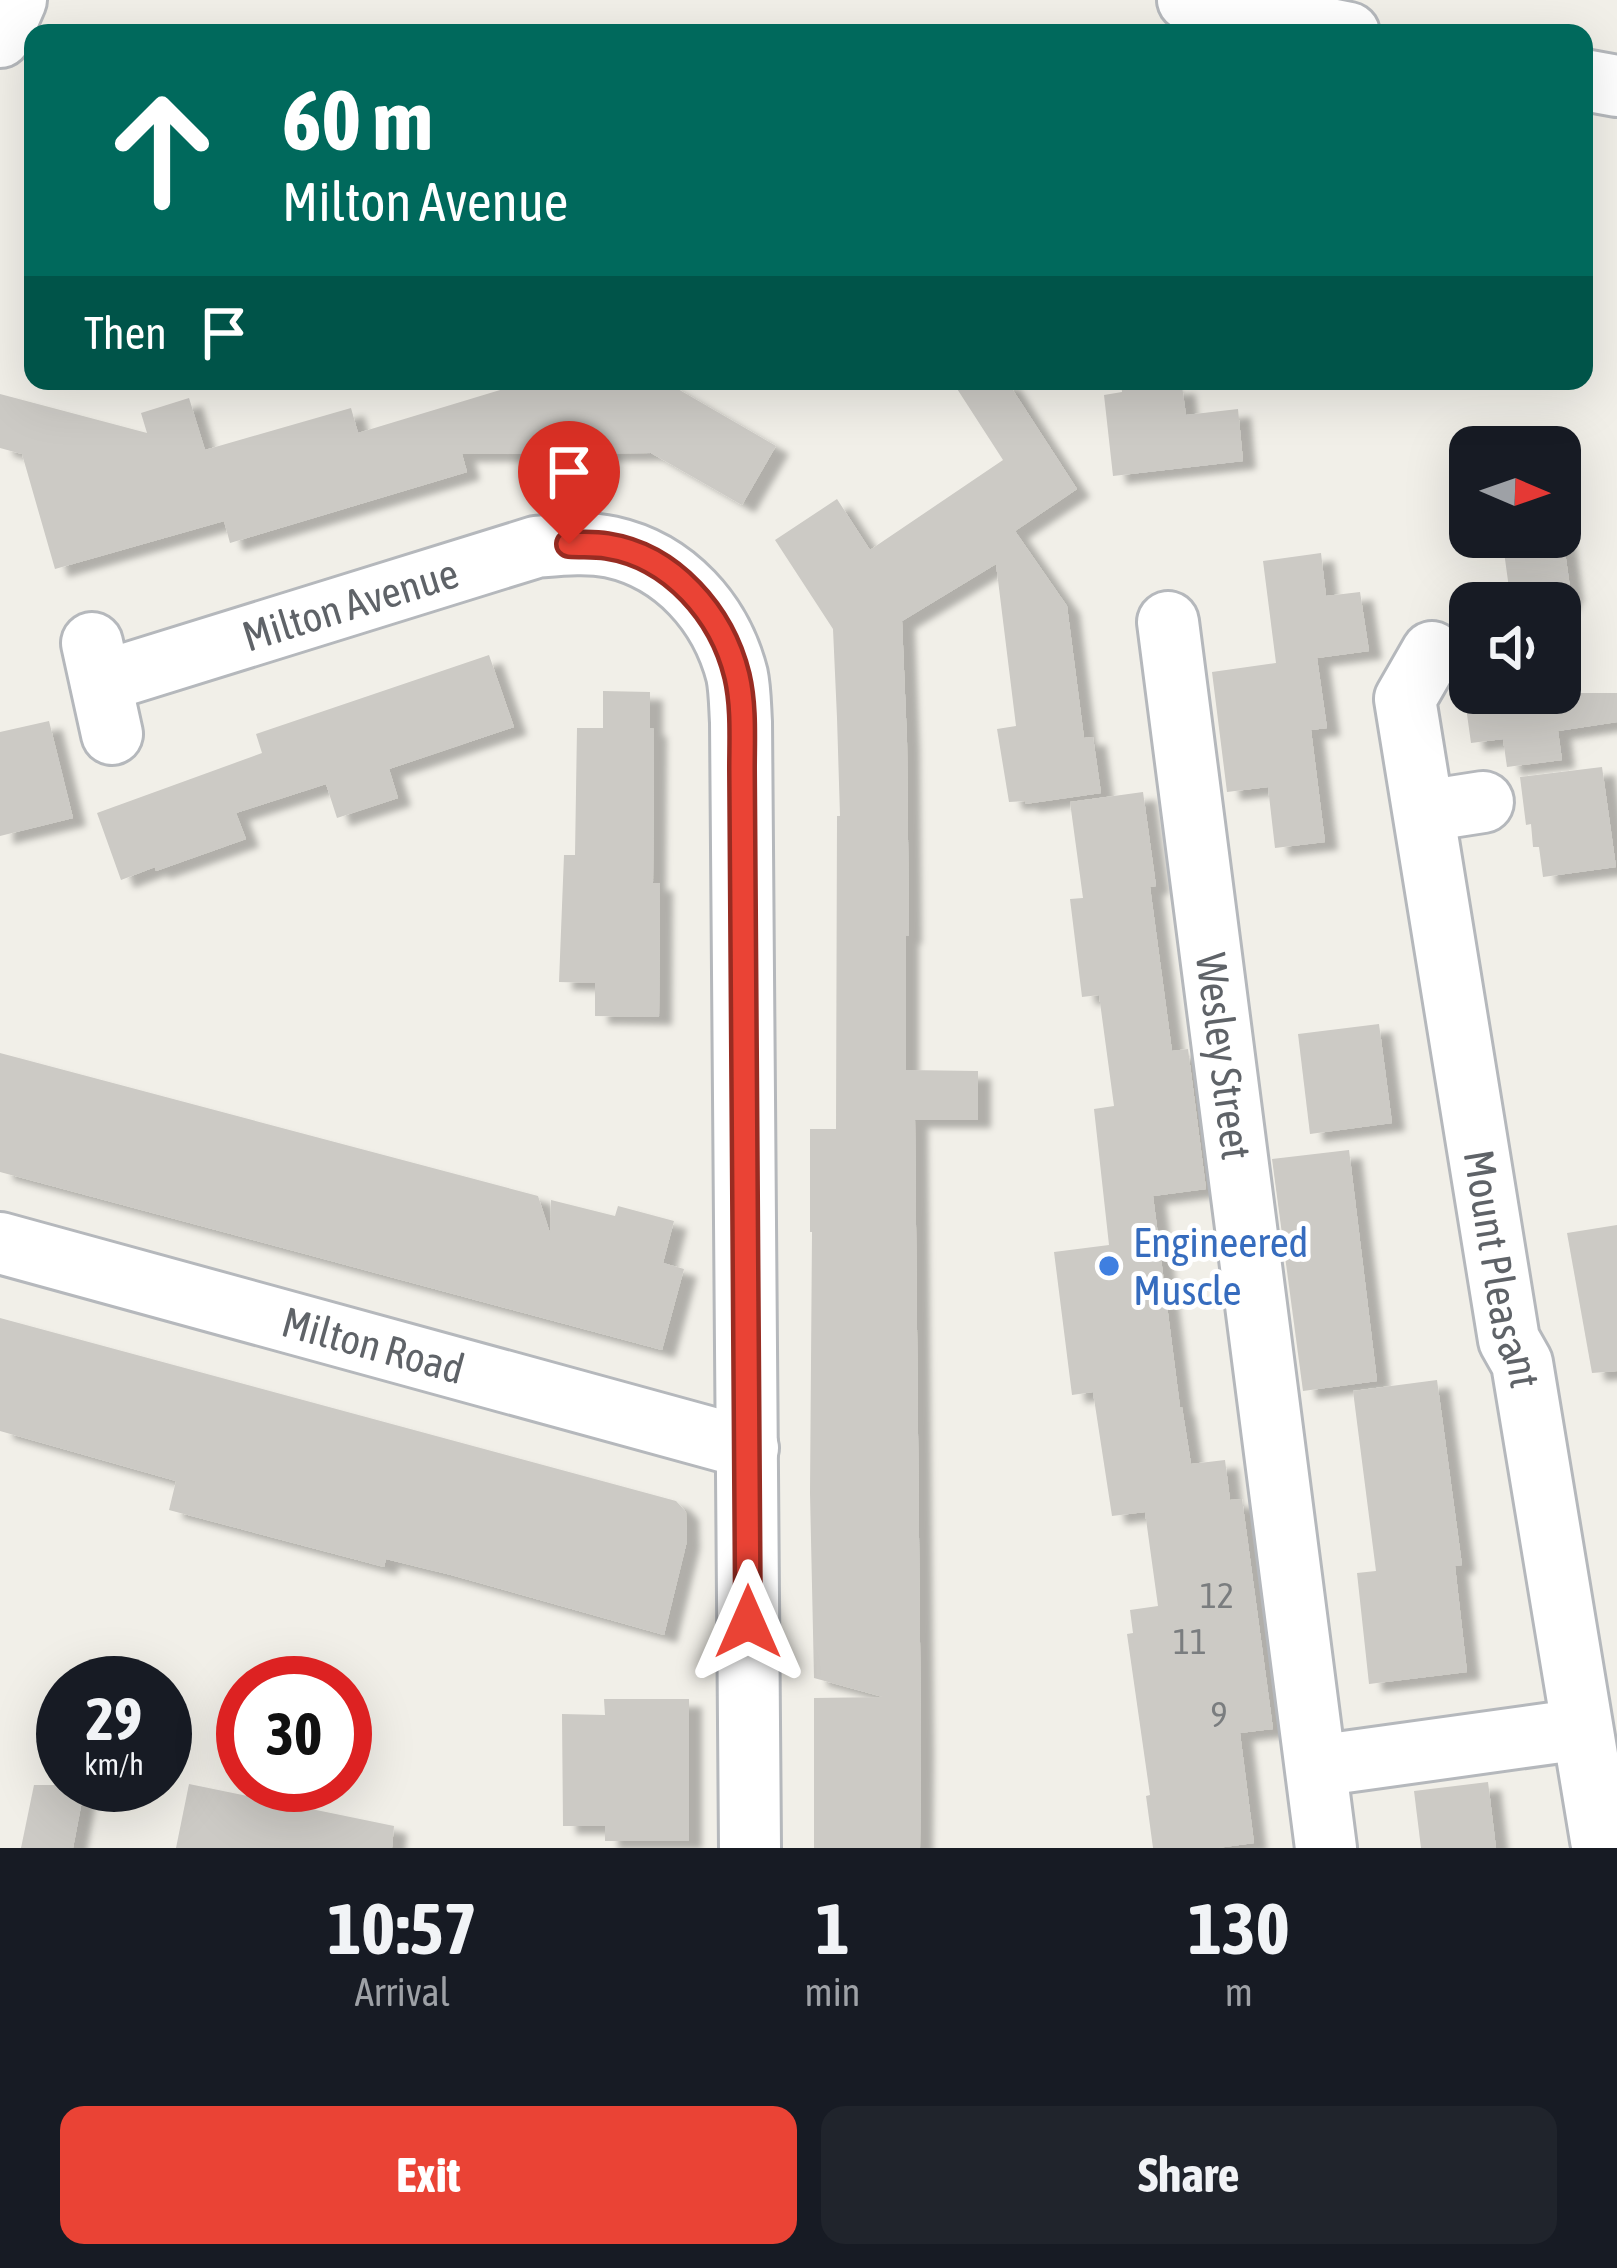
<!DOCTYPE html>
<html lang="en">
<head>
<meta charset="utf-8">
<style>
  :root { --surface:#171b24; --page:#20242c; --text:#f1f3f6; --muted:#9ea1a6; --accent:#ea4335 }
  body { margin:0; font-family:"Asap Condensed",sans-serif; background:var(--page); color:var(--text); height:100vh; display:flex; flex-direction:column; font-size:45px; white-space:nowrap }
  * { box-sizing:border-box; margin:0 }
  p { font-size:39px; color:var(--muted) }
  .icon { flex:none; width:66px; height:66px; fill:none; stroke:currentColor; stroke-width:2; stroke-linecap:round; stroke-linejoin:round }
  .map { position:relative; height:1848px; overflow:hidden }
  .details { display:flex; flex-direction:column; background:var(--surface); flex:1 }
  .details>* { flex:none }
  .hud { position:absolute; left:24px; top:24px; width:1569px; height:366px; border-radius:24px; box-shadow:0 12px 48px #0002; background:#00695c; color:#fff; overflow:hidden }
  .needle { width:78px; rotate:92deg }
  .controls { position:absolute; left:1449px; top:426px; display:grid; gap:24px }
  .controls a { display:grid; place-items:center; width:132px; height:132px; border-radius:24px; background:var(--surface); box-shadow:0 12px 48px #0002; font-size:60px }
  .speed { position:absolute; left:36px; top:1656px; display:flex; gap:24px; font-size:60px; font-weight:700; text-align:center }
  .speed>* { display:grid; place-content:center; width:156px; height:156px; border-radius:50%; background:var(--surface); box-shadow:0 12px 48px #0002; line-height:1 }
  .speed small { font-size:30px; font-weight:400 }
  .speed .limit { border:18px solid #d22; background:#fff; color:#111 }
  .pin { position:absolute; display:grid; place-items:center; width:102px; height:102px; color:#fff; margin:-123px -51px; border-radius:50% 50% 50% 0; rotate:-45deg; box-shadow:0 0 12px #0007 }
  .pin .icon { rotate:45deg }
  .me { position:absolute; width:132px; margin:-66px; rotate:0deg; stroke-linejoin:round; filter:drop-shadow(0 0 9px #0008) }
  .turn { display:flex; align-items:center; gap:42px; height:252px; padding:0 60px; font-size:54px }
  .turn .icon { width:156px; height:156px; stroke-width:2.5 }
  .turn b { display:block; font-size:84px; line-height:102px }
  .then { display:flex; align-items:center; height:114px; padding:0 60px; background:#0003; gap:24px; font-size:45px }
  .eta { display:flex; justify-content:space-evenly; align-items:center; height:204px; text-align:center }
  .eta b { font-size:72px; font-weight:700; line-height:84px }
  .button { display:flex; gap:24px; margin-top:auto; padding:24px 60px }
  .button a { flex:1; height:138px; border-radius:24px; background:var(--accent); color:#fff; font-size:48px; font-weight:700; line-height:138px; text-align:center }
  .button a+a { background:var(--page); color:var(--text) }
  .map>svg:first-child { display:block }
</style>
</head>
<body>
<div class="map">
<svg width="1617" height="1848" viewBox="0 0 1617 1848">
  <defs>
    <filter id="shadow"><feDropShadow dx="13" dy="8" stdDeviation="3" flood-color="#0004"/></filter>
  </defs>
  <rect width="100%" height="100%" fill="#f1efe8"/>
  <g fill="#cccac5" filter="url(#shadow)">
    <polygon points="530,381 664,381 776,446 742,505 651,453 462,454 467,472 230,543 224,521 55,569 22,454 0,448 0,394 147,433 141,413 189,398 205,450 351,408 358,433"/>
    <polygon points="952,381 1007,381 1077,489 1015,531 1067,606 1084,738 1093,737 1101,793 1025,804 1025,801 1009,802 997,729 1016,726 996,564 902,621 907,742 909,936 906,936 906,1070 978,1071 978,1120 915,1120 921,1746 920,1848 814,1848 814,1698 883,1697 814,1678 810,1493 812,1232 810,1232 810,1129 836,1129 837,816 840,816 837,718 833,629 775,540 837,499 870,550 1003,460"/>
    <polygon points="1121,381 1168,381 1168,387 1182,386 1186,415 1238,409 1243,461 1113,476 1104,395 1122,392"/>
    <polygon points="1502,537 1563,537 1571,595 1567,596 1568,603 1511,603"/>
    <polygon points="1321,553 1326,596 1360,592 1369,651 1317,658 1327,728 1311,730 1325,842 1275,848 1268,787 1227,792 1212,672 1276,663 1263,561"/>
    <polygon points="489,655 514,727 389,769 398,798 337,818 326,784 236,813 246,839 156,871 155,867 121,880 97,813 262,753 256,734"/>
    <polygon points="603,691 650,692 650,728 654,729 653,883 660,883 659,1017 595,1016 595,983 559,982 564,855 575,855 577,728 603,728"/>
    <polygon points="1464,693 1617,693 1617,722 1558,731 1562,760 1507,767 1503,739 1471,743"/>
    <polygon points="49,721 73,818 0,836 0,732"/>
    <polygon points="1602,767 1616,867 1543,877 1539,847 1533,847 1531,824 1526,825 1520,777"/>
    <polygon points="1143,792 1156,886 1150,887 1172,1051 1188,1049 1206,1189 1153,1196 1180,1407 1182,1407 1191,1464 1225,1460 1230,1500 1242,1499 1273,1729 1240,1733 1254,1843 1217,1848 1153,1848 1146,1796 1150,1795 1127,1634 1133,1633 1130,1610 1158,1606 1145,1512 1112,1516 1093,1392 1072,1395 1054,1252 1109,1245 1094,1109 1114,1106 1099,995 1082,997 1070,899 1083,898 1070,802"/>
    <polygon points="1379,1024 1392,1123 1310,1134 1298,1034"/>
    <polygon points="0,1053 538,1196 550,1233 551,1200 615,1216 618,1206 674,1221 663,1263 684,1269 662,1350 0,1172"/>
    <polygon points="1349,1150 1377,1381 1303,1391 1272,1159"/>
    <polygon points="1617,1225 1617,1371 1592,1373 1567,1233"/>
    <polygon points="0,1318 676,1501 686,1512 687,1541 664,1635 451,1575 386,1559 384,1567 169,1510 176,1481 0,1431"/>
    <polygon points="1437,1380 1462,1565 1455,1566 1467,1672 1369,1684 1357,1573 1376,1571 1353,1391"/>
    <polygon points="604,1699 689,1699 689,1841 605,1841 605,1826 563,1826 562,1714 605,1715"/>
    <polygon points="1488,1782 1496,1848 1421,1848 1414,1791"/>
    <polygon points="189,1784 394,1826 392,1848 176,1848"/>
    <polygon points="34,1785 85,1785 73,1848 21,1848"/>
  </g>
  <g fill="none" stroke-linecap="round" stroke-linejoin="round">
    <g stroke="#b5b8bc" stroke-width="66">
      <g id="minor">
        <polyline points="1188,0 1349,33"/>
        <polyline points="0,37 16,0"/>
        <polyline points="1584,80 1617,86"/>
        <path id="s1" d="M1168,622l158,1226"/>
        <polyline points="92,643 112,734"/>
        <path id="s2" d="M1432,652l-27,47 104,641 13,23 79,477"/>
        <path id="s3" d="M101,682l435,-135c24,-2 51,-5 75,0 64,14 110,66 126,128 3,14 3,31 4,47l9,1126"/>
        <polyline points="1425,811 1483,802"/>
        <path id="s4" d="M0,1243l748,205"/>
        <polyline points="1316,1766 1582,1729"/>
      </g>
    </g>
    <use href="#minor" stroke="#fff" stroke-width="60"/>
  </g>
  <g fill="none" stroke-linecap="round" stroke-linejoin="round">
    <g stroke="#982c22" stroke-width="30">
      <path id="route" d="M569,544c13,1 25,0 38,2 65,10 115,68 130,130 7,30 5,63 5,93l6,853"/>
    </g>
    <use href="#route" stroke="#ea4335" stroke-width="21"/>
  </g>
  <circle fill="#3f7fe0" stroke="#fff" stroke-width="4.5" cx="1109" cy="1266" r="12"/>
  <g text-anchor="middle" stroke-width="10" stroke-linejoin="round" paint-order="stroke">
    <g font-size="36" fill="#7a7d7f">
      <text x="1217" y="1608">12</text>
      <text x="1190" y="1654">11</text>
      <text x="1219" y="1727">9</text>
    </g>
    <g font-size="42" fill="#5f6368" stroke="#fff">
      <text dy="15" stroke="none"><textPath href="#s3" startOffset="261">Milton Avenue</textPath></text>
      <text dy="15" stroke="none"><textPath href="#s1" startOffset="438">Wesley Street</textPath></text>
      <text dy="15" stroke="none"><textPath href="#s2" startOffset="633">Mount Pleasant</textPath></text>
      <text dy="15" stroke="none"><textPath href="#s4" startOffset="387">Milton Road</textPath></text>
    </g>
    <g font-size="42" fill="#366cbe" stroke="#fff" text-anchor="start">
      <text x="1133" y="1257">Engineered<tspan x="1133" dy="48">Muscle</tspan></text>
    </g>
  </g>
</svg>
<div class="controls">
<a><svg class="needle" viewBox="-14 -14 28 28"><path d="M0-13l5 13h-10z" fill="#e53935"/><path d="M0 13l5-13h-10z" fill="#9ea1a6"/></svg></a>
<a><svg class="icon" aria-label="sound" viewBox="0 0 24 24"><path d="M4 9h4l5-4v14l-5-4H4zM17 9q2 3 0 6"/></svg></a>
</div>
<div class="speed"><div>29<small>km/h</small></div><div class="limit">30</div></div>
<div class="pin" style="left:569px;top:544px;background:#d93025"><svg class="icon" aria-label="arrive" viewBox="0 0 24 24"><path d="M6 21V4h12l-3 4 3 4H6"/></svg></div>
<svg class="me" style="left:748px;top:1622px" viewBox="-20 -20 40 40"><path d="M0-17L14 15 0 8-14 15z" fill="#ea4335" stroke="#fff" stroke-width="4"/></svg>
<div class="hud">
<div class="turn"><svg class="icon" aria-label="ahead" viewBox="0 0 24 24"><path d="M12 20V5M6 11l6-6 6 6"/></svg><div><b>60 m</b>Milton Avenue</div></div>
<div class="then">Then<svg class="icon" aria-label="arrive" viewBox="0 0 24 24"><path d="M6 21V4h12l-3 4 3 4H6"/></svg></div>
</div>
</div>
<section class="details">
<div class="eta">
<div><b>10:57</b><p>Arrival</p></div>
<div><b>1</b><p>min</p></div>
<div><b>130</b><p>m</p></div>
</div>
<div class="button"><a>Exit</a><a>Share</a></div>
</section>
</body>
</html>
